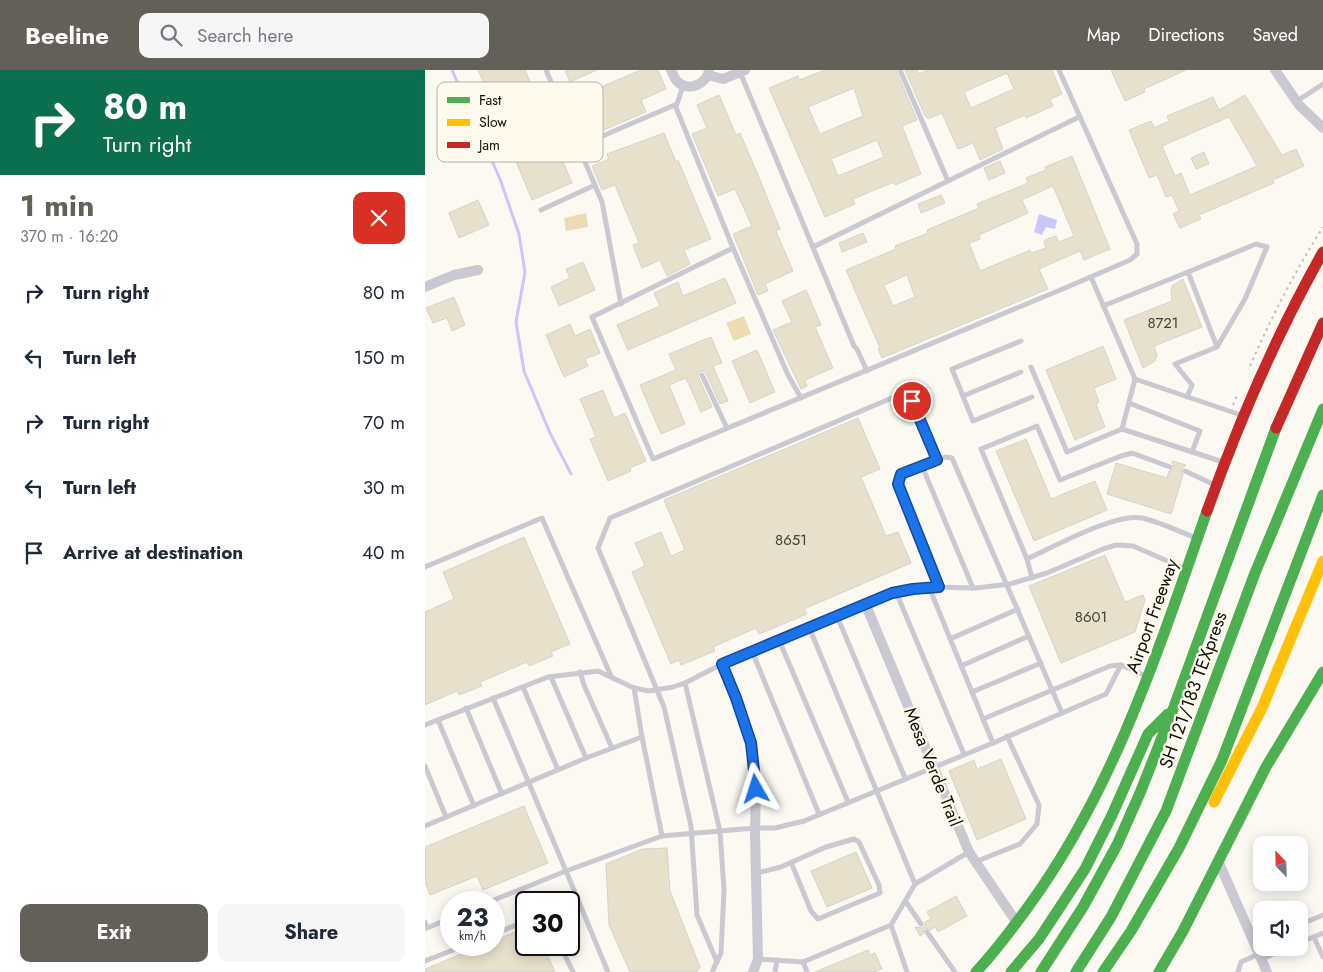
<!DOCTYPE html>
<html lang="en">
<head>
<meta charset="utf-8">
<style>
  :root { --surface:#fff; --page:#f6f6f7; --text:#1f2937; --muted:#747a83; --accent:#636059 }
  body { margin:0; font-family:Jost,sans-serif; background:var(--page); color:var(--text); height:100vh; display:flex; flex-direction:column; font-size:19px; white-space:nowrap }
  * { box-sizing:border-box; margin:0 }
  p { font-size:16px; color:var(--muted) }
  .icon { flex:none; width:28px; height:28px; fill:none; stroke:currentColor; stroke-width:2; stroke-linecap:round; stroke-linejoin:round }
  .map { position:relative; flex:1; overflow:hidden }
  .panel { display:flex; flex-direction:column; background:var(--surface); width:425px }
  .panel>* { flex:none }
  .guide { background:#0b6e4f; color:#fff; overflow:hidden }
  .needle { width:32px; rotate:337deg }
  .controls { position:absolute; left:828px; top:766px; display:grid; gap:10px }
  .controls a { display:grid; place-items:center; width:55px; height:55px; border-radius:10px; background:var(--surface); box-shadow:0 2px 12px #0003; font-size:25px }
  .speed { position:absolute; left:15px; top:821px; display:flex; gap:10px; font-size:25px; font-weight:700; text-align:center }
  .speed>* { display:grid; place-content:center; width:65px; height:65px; border-radius:50%; background:var(--surface); box-shadow:0 2px 12px #0003; line-height:1 }
  .speed small { font-size:12px; font-weight:400 }
  .speed .limit { border:2px solid #111; border-radius:8px; background:#fff; color:#111 }
  .pin { position:absolute; display:grid; place-items:center; width:42px; height:42px; color:#fff; margin:-21px; border:2px solid #fff; border-radius:50%; box-shadow:0 1px 5px #0007 }
  .me { position:absolute; width:55px; margin:-28px; rotate:354deg; stroke-linejoin:round; filter:drop-shadow(0 0 4px #0008) }
  .turn { display:flex; align-items:center; gap:18px; height:105px; padding:0 20px; font-size:22px }
  .turn .icon { width:65px; height:65px; stroke-width:2.5 }
  .turn b { display:block; font-size:35px; line-height:42px }
  .round { display:grid; place-items:center; flex:none; width:52px; height:52px; border-radius:10px; background:var(--page) }
  .head { display:flex; align-items:center; justify-content:space-between; height:85px; padding:0 20px }
  h1 { font-size:30px; font-weight:700; line-height:38px; color:var(--accent) }
  .action { display:flex; gap:10px; margin-top:auto; padding:10px 20px }
  .action a { flex:1; height:58px; border-radius:10px; background:var(--accent); color:#fff; font-size:20px; font-weight:700; line-height:58px; text-align:center }
  .action a+a { background:var(--page); color:var(--text) }
  ul { padding:0; list-style:none }
  li { display:flex; align-items:center; gap:15px; height:65px; padding:0 20px }
  li div { flex:1 }
  li b { display:block; font-size:19px }
  li em { font-style:normal }
  header { display:flex; align-items:center; gap:30px; box-sizing:border-box; height:70px; padding:0 25px; background:var(--accent); color:#fff }
  header strong { font-size:24px }
  nav { display:flex; gap:28px; margin-inline-start:auto; font-size:18px }
  .search { width:350px; height:45px; background:var(--page); display:flex; align-items:center; gap:12px; box-sizing:border-box; padding:0 18px; border-radius:10px; color:var(--muted); font-size:19px }
  main { display:flex; flex:1; min-height:0 }
  .map>svg:first-child { display:block }
</style>
</head>
<body>
<header>
<strong>Beeline</strong>
<div class="search"><svg class="icon" aria-label="search" viewBox="0 0 24 24"><circle cx="10" cy="10" r="6"/><path d="M15 15l6 6"/></svg>Search here</div>
<nav><a>Map</a><a>Directions</a><a>Saved</a></nav>
</header>
<main>
<section class="panel">
<div class="guide">
<div class="turn"><svg class="icon" aria-label="right" viewBox="0 0 24 24"><path d="M7 20v-9h11M14 6l5 5-5 5"/></svg><div><b>80 m</b>Turn right</div></div>
</div>
<div class="head"><div><h1>1 min</h1><p>370 m · 16:20</p></div><a class="round" style="background:#d93025;color:#fff"><svg class="icon" aria-label="close" viewBox="0 0 24 24"><path d="M6 6l12 12M18 6L6 18"/></svg></a></div>
<ul>
<li><svg class="icon" aria-label="right" viewBox="0 0 24 24"><path d="M7 20v-9h11M14 6l5 5-5 5"/></svg><div><b>Turn right</b></div><em>80 m</em></li>
<li><svg class="icon" aria-label="left" viewBox="0 0 24 24"><path d="M17 20v-9H6M10 6l-5 5 5 5"/></svg><div><b>Turn left</b></div><em>150 m</em></li>
<li><svg class="icon" aria-label="right" viewBox="0 0 24 24"><path d="M7 20v-9h11M14 6l5 5-5 5"/></svg><div><b>Turn right</b></div><em>70 m</em></li>
<li><svg class="icon" aria-label="left" viewBox="0 0 24 24"><path d="M17 20v-9H6M10 6l-5 5 5 5"/></svg><div><b>Turn left</b></div><em>30 m</em></li>
<li><svg class="icon" aria-label="arrive" viewBox="0 0 24 24"><path d="M6 21V4h12l-3 4 3 4H6"/></svg><div><b>Arrive at destination</b></div><em>40 m</em></li>
</ul>
<div class="action"><a>Exit</a><a>Share</a></div>
</section>
<div class="map">
<svg width="898" height="902" viewBox="0 0 898 902">
  <rect width="100%" height="100%" fill="#fbf9f2"/>
  <g fill="#ebdcb4">
    <polygon points="161,143 163,157 141,161 139,148"/>
    <polygon points="319,246 326,264 309,271 301,253"/>
  </g>
  <polygon fill="#cdc6fb" points="614,144 632,150 630,159 621,157 617,165 609,162"/>
  <g fill="none" stroke-linecap="round" stroke-linejoin="round">
    <polyline stroke="#cdc6fb" stroke-width="3" points="27,0 75,109 94,164 100,202 91,252 99,301 125,363 146,404"/>
  </g>
  <g fill="#e7e0cd" stroke="#d5d3cc" fill-rule="evenodd">
    <polygon points="53,0 100,0 108,18 68,35"/>
    <polygon points="140,0 172,0 145,12"/>
    <polygon points="216,0 233,0 241,19 216,30 221,42 174,62 169,50 163,53 152,27"/>
    <path d="M400,0h71l21,50 -15,6 19,48 -26,11 -1,-3 -41,17 2,5 -30,13 -56,-129 29,-12 1,4zM429,18l9,28 -43,18 -12,-27zM452,70l7,17 -46,19 -7,-17z"/>
    <path d="M480,0h12l1,4 10,-4h124l10,24 -12,5 3,7 -27,12 -1,-3 -30,13 8,21 -23,11 -7,-17 -15,6 -16,-36 -14,6 -2,-3h-1zM582,3l7,16 -43,19 -7,-16z"/>
    <polygon points="686,0 761,0 719,19 720,22 700,31"/>
    <polygon points="294,25 311,65 315,63 333,105 355,159 351,161 368,201 340,214 343,221 333,225 308,164 327,156 310,119 293,126 267,64 282,58 272,35"/>
    <path d="M820,25l37,60 14,-6 8,17 -31,14 1,3 -75,32 2,4 -21,9 -7,-14 6,-3 -7,-16 -6,2 -9,-22 -8,3 -20,-48 22,-9 3,7 15,-7 -2,-5 46,-19 6,13zM804,47l28,49 -67,29 -9,-22 -6,3 -13,-30z"/>
    <polygon points="125,60 147,113 107,130 85,77"/>
    <polygon points="239,63 251,92 253,90 286,169 259,180 265,194 242,206 235,190 217,198 208,175 214,173 190,115 177,120 167,96 184,89 182,84"/>
    <polygon points="779,82 784,94 771,99 766,88"/>
    <path d="M647,86l38,93 -26,11 -4,-9 -41,18 9,20 -166,69 -4,-9 2,-1 -34,-78 50,-21 -1,-3 33,-13 -1,-3 52,-22 -2,-4 51,-21 -2,-5 20,-8 -1,-3zM628,116l21,50 -15,6 -3,-6 -11,4 -1,2 2,6 -15,5 -1,-3 -50,21 -11,-28 11,-4 -1,-4 49,-22 -6,-13zM482,205l8,22 -22,9 -9,-21z"/>
    <polygon points="575,91 580,103 564,110 559,98"/>
    <polygon points="516,125 520,133 496,143 493,134"/>
    <polygon points="53,130 64,155 34,168 24,143"/>
    <polygon points="438,163 442,172 417,182 414,173"/>
    <polygon points="158,192 170,220 134,236 126,217 145,208 141,199"/>
    <polygon points="300,208 311,233 203,280 192,255 235,236 229,223 253,212 258,226"/>
    <polygon points="758,209 777,257 729,276 732,285 730,291 718,298 699,250 747,231 746,222 747,216"/>
    <polygon points="381,220 396,255 390,257 408,298 380,310 382,316 376,319 348,260 367,252 357,231"/>
    <polygon points="29,227 40,255 27,261 22,248 8,253 1,238"/>
    <polygon points="145,254 150,266 165,259 175,283 160,289 163,296 139,307 121,265"/>
    <polygon points="286,267 297,293 288,296 303,331 295,334 281,303 278,301 274,302 273,306 287,337 276,342 261,308 244,315 260,354 236,364 215,315 251,300 244,284"/>
    <polygon points="678,276 691,309 669,318 674,332 671,334 680,357 650,370 621,300"/>
    <polygon points="332,280 350,322 325,333 307,291"/>
    <polygon points="178,320 189,348 200,343 221,391 205,398 206,401 183,411 165,369 171,367 155,329"/>
    <polygon points="433,348 455,399 436,407 461,466 473,462 486,493 379,539 382,544 334,564 331,558 288,577 290,581 256,595 254,590 246,594 207,502 220,496 210,473 236,462 246,486 260,480 239,430"/>
    <polygon points="601,369 626,429 670,411 682,440 609,471 571,381"/>
    <polygon points="747,391 761,395 756,400 758,405 746,444 682,424 691,393 742,408 744,401 749,398"/>
    <polygon points="99,467 145,574 126,582 128,586 104,596 102,592 55,612 57,616 34,625 32,621 0,635 0,542 29,529 18,502"/>
    <polygon points="680,485 700,532 718,525 720,530 710,562 636,593 604,516"/>
    <polygon points="576,689 601,749 552,770 524,701 549,690 552,699"/>
    <polygon points="99,736 123,793 58,820 52,806 5,825 0,812 0,777"/>
    <polygon points="242,778 245,821 275,897 272,902 205,902 184,855 181,794 217,779"/>
    <polygon points="431,782 447,818 402,837 386,801"/>
    <polygon points="531,826 542,846 513,862 510,857 506,860 500,858 498,864 495,866 490,857 497,858 500,856 500,852 506,849 502,842"/>
    <polygon points="101,857 101,875 118,875 130,902 0,902 0,899 58,875 69,875 69,871"/>
    <polygon points="443,880 445,885 450,883 457,899 449,902 390,902"/>
  </g>
  <g fill="none" stroke-linecap="round" stroke-linejoin="round">
    <g stroke="#bebdc1" stroke-width="2" stroke-dasharray="2.5 4" stroke-linecap="butt">
      <path d="M825,296c21,-48 45,-95 73,-139"/>
      <polyline points="808,335 813,323"/>
    </g>
    <g stroke="#cac9d2" stroke-width="5">
      <polyline points="121,0 177,132 196,234"/>
      <polyline points="475,0 523,111"/>
      <polyline points="315,2 429,276 432,279 442,301"/>
      <polyline points="872,31 898,14"/>
      <polyline points="250,35 308,178 363,305 376,328"/>
      <polyline points="80,55 134,32"/>
      <polyline points="154,76 252,34 258,16"/>
      <polyline points="116,140 170,115"/>
      <polyline points="388,177 654,47"/>
      <polyline points="308,178 167,247 228,389 640,218 705,190 712,184 712,174 634,0"/>
      <polyline points="666,207 710,309 697,359 798,392"/>
      <polyline points="678,236 763,202"/>
      <polyline points="596,271 527,299 548,351 607,327"/>
      <polyline points="606,297 642,382 697,359"/>
      <polyline points="277,305 302,358"/>
      <polyline points="710,309 816,345"/>
      <polyline points="538,326 596,302"/>
      <polyline points="762,327 767,315 750,294 792,277 763,202 831,174 842,177 820,229 792,277"/>
      <polyline points="704,333 775,361 767,382"/>
      <polyline points="512,390 520,387 527,388 637,643"/>
      <polyline points="497,396 548,518"/>
      <path d="M745,397l-38,-14 -11,3 -61,24 -23,-54 -56,23 46,110c27,-12 87,-46 115,-41 18,4 36,13 54,20"/>
      <polyline points="760,401 790,415"/>
      <polyline points="602,489 607,508"/>
      <polyline points="0,497 117,448 186,606"/>
      <polyline points="504,517 558,649 685,596 696,595 723,607"/>
      <polyline points="471,522 539,684"/>
      <polyline points="412,546 480,708"/>
      <polyline points="384,557 490,814"/>
      <polyline points="525,569 593,539"/>
      <polyline points="354,570 423,732"/>
      <polyline points="327,581 394,744"/>
      <polyline points="536,596 604,566"/>
      <polyline points="155,602 159,615 187,678"/>
      <polyline points="126,607 161,688"/>
      <polyline points="260,613 295,761 299,820 296,883 287,902"/>
      <polyline points="98,617 133,700"/>
      <polyline points="547,622 616,593"/>
      <polyline points="68,628 141,801 237,766 330,758 350,758 379,751 568,673 558,649"/>
      <polyline points="41,638 77,724"/>
      <polyline points="13,650 49,736"/>
      <polyline points="0,655 123,607 173,601 209,618 224,621 248,617 260,613 297,594 467,523 504,517 551,518 585,514 622,503 678,479 691,475 708,476 761,499"/>
      <polyline points="217,667 237,766"/>
      <polyline points="568,673 681,624 696,595"/>
      <polyline points="0,696 21,747"/>
      <polyline points="0,756 161,688 217,667 209,618"/>
      <polyline points="550,792 595,774 612,754 614,735 582,666"/>
      <polyline points="332,803 356,797 401,777 429,769 434,772 454,815 455,823 393,849 386,841 366,792"/>
      <polyline points="64,832 141,801 183,902"/>
      <polyline points="481,832 496,854"/>
      <polyline points="0,852 2,858 26,848"/>
      <polyline points="466,855 482,902"/>
      <polyline points="874,855 898,845"/>
      <polyline points="502,862 530,902"/>
      <polyline points="69,864 101,851"/>
      <polyline points="889,867 898,887"/>
      <polyline points="874,873 898,863"/>
      <polyline points="135,875 148,902"/>
      <polyline points="333,889 378,892 466,855 490,814 544,782"/>
      <polyline points="837,889 863,878"/>
      <polyline points="0,891 41,875"/>
      <polyline points="292,892 272,845 266,756 239,637 173,478 185,448 476,324 487,331 512,390 476,404 473,414 514,517"/>
      <polyline points="378,892 382,902"/>
      <polyline points="350,902 352,890"/>
      <polyline points="813,902 816,892 834,884"/>
    </g>
    <g stroke="#cac9d2" stroke-width="10">
      <path d="M246,0c2,4 3,8 6,11 11,12 30,3 32,-11"/>
      <polyline points="850,0 874,35 898,58"/>
      <polyline points="283,5 298,9 320,0"/>
      <polyline points="0,217 29,205 53,200"/>
      <polyline points="440,533 544,782 592,853"/>
      <polyline points="297,594 311,628 326,673 331,719 330,763 333,889 328,902"/>
      <polyline points="794,793 842,902"/>
    </g>
    <g stroke="#4caf50" stroke-width="11">
      <path d="M551,902c19,-20 36,-43 52,-65 87,-119 131,-259 179,-396"/>
      <polyline points="586,902 614,869 660,799 687,745 723,664 743,644"/>
      <polyline points="616,902 658,837 692,775 715,723 749,637 851,358"/>
      <polyline points="651,902 686,847 741,741 830,503 898,339"/>
      <polyline points="678,902 706,861 754,778 797,690 898,425"/>
      <polyline points="734,902 758,861 841,697 898,602"/>
    </g>
    <polyline stroke="#ffc107" stroke-width="11" points="789,732 837,638 898,491"/>
    <g stroke="#c62828" stroke-width="11">
      <polyline points="851,358 898,253"/>
      <path d="M782,441c32,-90 69,-176 116,-259"/>
    </g>
  </g>
  <g fill="none" stroke-linecap="round" stroke-linejoin="round">
    <g stroke="#114b97" stroke-width="12">
      <polyline id="route" points="331,719 326,673 311,628 297,594 467,523 488,519 514,517 473,414 476,404 512,390 487,331"/>
    </g>
    <use href="#route" stroke="#1a73e8" stroke-width="9"/>
  </g>
  <g text-anchor="middle" stroke-width="4.5" stroke-linejoin="round" paint-order="stroke">
    <g font-size="15" fill="#464238">
      <text x="738" y="258">8721</text>
      <text x="366" y="475">8651</text>
      <text x="666" y="552">8601</text>
    </g>
    <g font-size="18" fill="#110e07" stroke="#fffaee">
      <text transform="translate(727 546) rotate(-70)" y="6">Airport Freeway</text>
      <text transform="translate(768 620) rotate(-70)" y="6">SH 121/183 TEXpress</text>
      <text transform="translate(508 697) rotate(68)" y="6">Mesa Verde Trail</text>
    </g>
  </g>
  <rect x="12" y="12" width="166" height="80" rx="8" fill="#fffaee" stroke="#b8b3a9" stroke-width="1"/>
  <rect x="22" y="27" width="23" height="6" fill="#4caf50"/>
  <rect x="22" y="49" width="23" height="7" fill="#ffc107"/>
  <rect x="22" y="72" width="23" height="6" fill="#c62828"/>
  <g font-size="14" fill="#110e07">
    <text x="54" y="35">Fast</text>
    <text x="54" y="57">Slow</text>
    <text x="54" y="80">Jam</text>
  </g>
</svg>
<div class="controls">
<a><svg class="needle" viewBox="-14 -14 28 28"><path d="M0-13l5 13h-10z" fill="#e53935"/><path d="M0 13l5-13h-10z" fill="#747a83"/></svg></a>
<a><svg class="icon" aria-label="sound" viewBox="0 0 24 24"><path d="M4 9h4l5-4v14l-5-4H4zM17 9q2 3 0 6"/></svg></a>
</div>
<div class="speed"><div>23<small>km/h</small></div><div class="limit">30</div></div>
<div class="pin" style="left:487px;top:331px;background:#d93025"><svg class="icon" aria-label="arrive" viewBox="0 0 24 24"><path d="M6 21V4h12l-3 4 3 4H6"/></svg></div>
<svg class="me" style="left:331px;top:719px" viewBox="-20 -20 40 40"><path d="M0-17L14 15 0 8-14 15z" fill="#1a73e8" stroke="#fff" stroke-width="4"/></svg>
</div>
</main>
</body>
</html>
